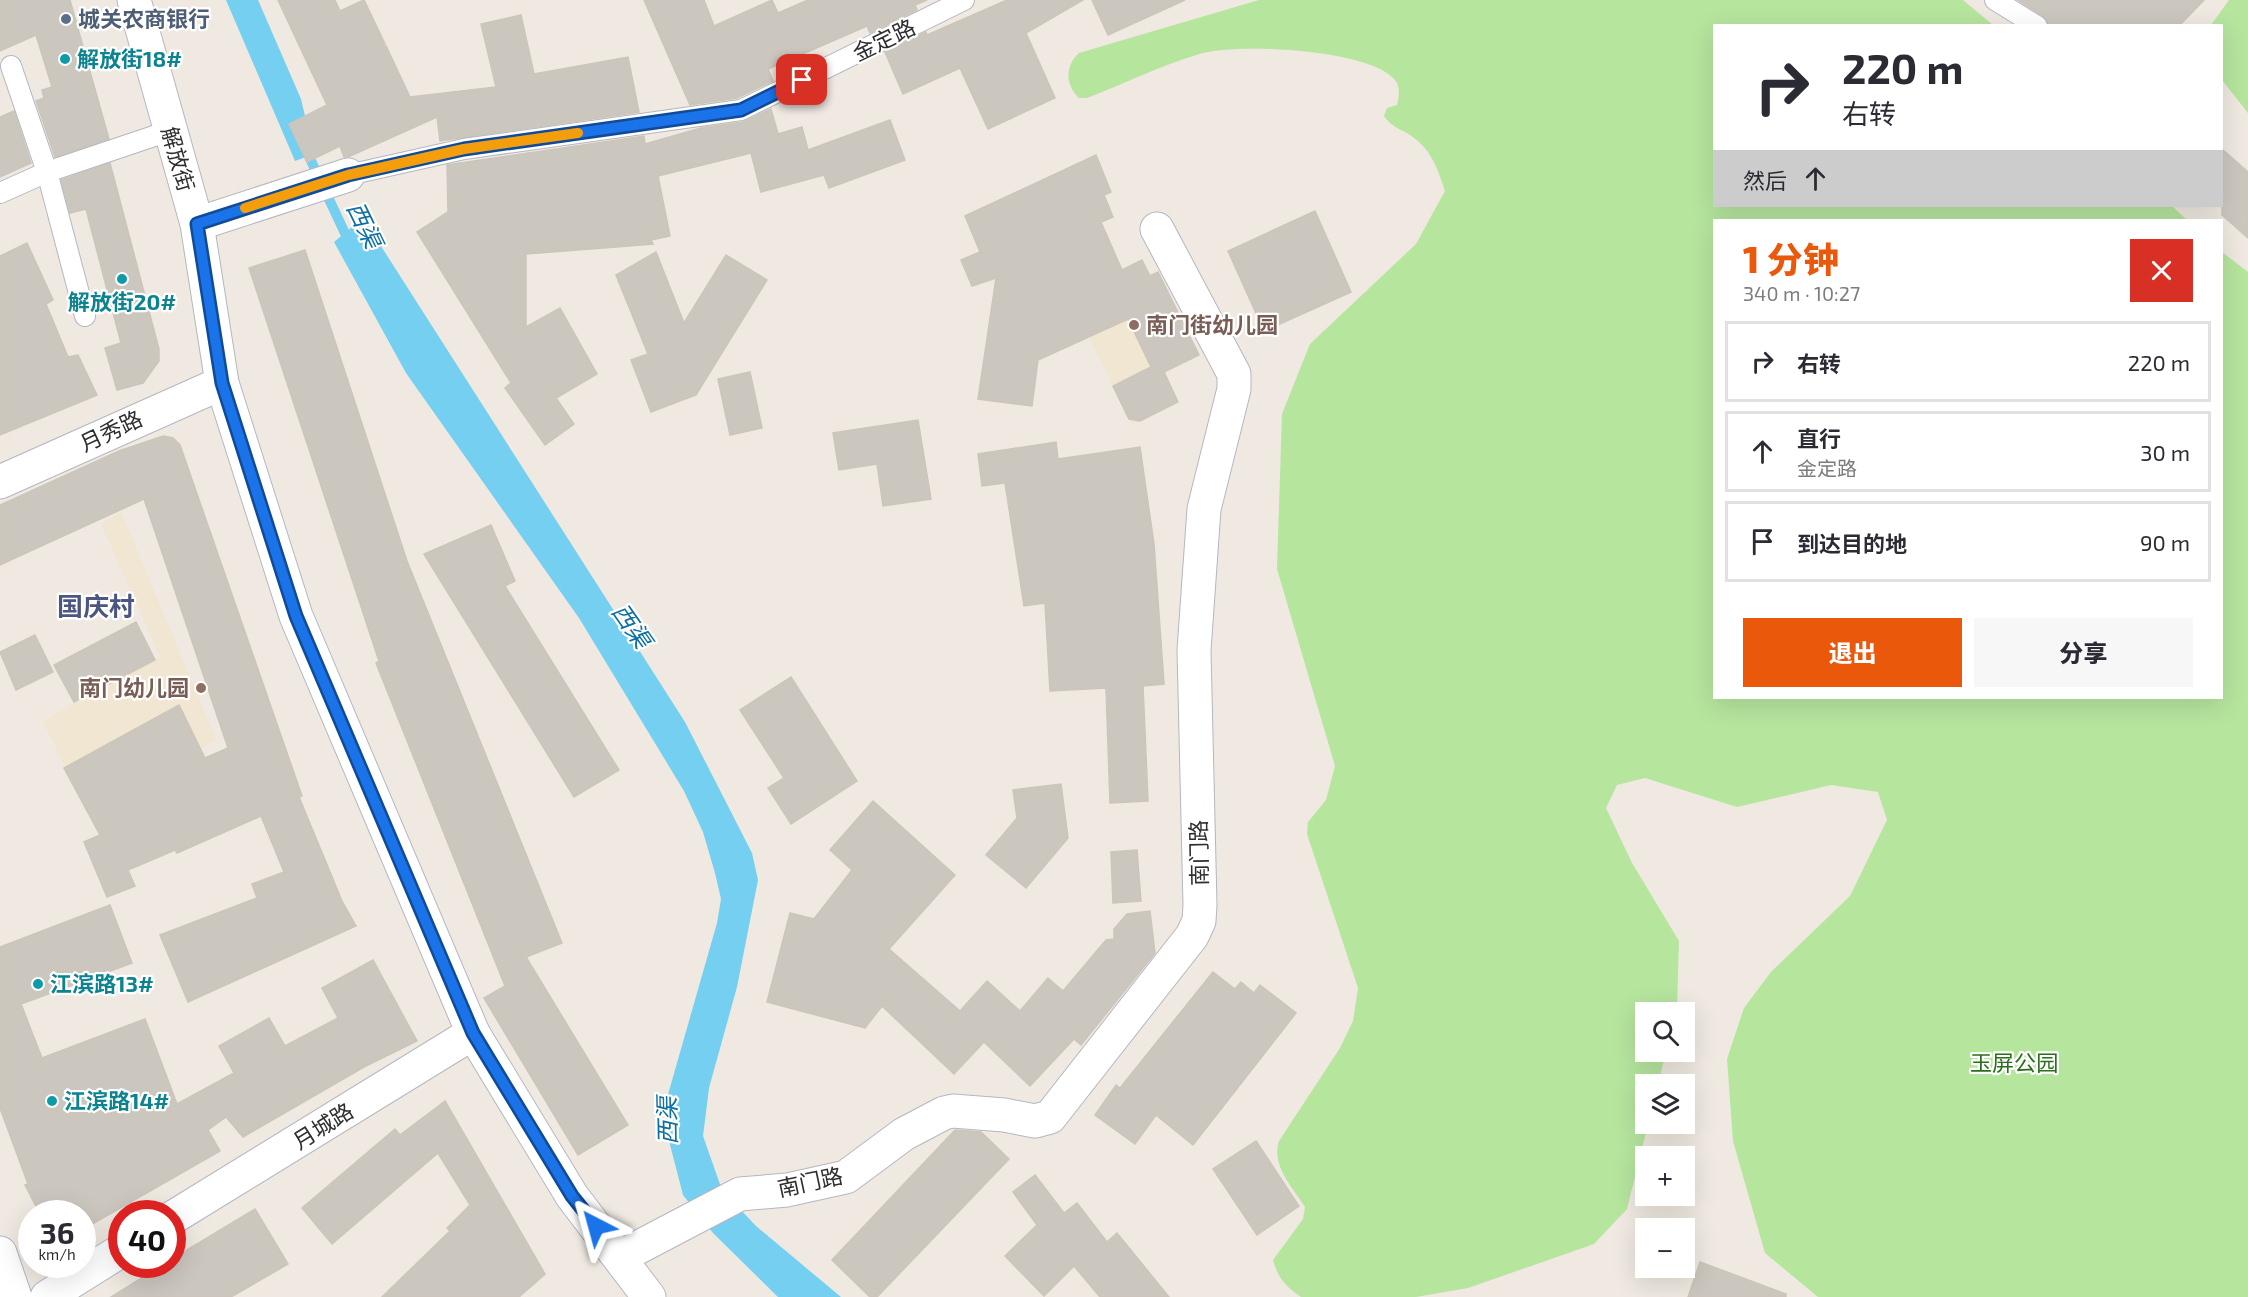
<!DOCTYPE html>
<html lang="zh">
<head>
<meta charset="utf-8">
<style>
  :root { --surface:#fff; --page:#f7f7f7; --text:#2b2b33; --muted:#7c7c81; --line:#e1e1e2; --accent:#ea580c }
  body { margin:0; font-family:"Exo 2","Noto Sans SC",sans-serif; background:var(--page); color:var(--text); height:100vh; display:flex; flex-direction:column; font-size:22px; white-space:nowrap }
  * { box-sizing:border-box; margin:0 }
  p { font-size:20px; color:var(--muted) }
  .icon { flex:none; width:33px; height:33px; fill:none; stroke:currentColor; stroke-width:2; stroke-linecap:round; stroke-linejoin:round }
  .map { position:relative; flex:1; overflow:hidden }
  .sheet { position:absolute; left:1713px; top:219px; width:510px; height:480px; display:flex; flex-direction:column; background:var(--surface); border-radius:0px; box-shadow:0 6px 24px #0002 }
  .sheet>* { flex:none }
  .banner { position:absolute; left:1713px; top:24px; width:510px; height:183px; border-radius:0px; box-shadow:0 6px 24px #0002; background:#fff; color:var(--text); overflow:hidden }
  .tools { position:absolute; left:1635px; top:1002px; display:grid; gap:12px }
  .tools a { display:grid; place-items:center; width:60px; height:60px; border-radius:0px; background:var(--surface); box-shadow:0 6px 24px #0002; font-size:30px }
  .speed { position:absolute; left:18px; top:1200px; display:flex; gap:12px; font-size:30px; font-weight:700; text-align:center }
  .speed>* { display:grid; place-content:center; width:78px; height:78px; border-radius:50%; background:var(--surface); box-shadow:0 6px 24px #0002; line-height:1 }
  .speed small { font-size:15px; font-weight:400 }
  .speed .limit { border:9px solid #d22; background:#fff; color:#111 }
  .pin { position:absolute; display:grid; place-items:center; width:51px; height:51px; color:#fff; margin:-26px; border-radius:12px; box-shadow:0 3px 9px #0006 }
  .me { position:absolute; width:66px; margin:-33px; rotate:321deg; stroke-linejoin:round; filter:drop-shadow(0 0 4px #0008) }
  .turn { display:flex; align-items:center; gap:21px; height:126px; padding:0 30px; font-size:27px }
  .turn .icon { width:78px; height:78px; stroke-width:2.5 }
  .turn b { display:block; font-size:42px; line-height:51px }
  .then { display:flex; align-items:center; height:57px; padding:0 30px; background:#0003; gap:12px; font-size:22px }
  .round { display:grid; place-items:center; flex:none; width:63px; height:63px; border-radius:0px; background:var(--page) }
  .head { display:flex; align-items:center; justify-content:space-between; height:102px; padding:0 30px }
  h1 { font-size:36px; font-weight:800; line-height:45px; color:var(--accent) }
  .button { display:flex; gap:12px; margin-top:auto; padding:12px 30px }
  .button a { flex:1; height:69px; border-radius:0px; background:var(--accent); color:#fff; font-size:24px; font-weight:800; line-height:69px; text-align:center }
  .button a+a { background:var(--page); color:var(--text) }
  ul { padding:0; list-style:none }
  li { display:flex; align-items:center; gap:18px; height:81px; margin:0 12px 9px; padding:0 18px; border:3px solid var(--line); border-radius:0px }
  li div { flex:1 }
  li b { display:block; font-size:22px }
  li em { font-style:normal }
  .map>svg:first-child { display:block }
</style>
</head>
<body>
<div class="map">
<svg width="2248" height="1297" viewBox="0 0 2248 1297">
  <rect width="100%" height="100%" fill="#efe9e1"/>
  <g fill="#f0e6d1">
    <polygon points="1142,260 1150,275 1158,272 1199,355 1164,372 1178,402 1132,425 1069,295"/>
    <polygon points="121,512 216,740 87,813 43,721 160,656 101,524"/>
  </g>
  <g fill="#b6e59e">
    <path d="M1259,0h704l30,25 -279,1v180h458l15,14h-473v478h508v-446l26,20v1025h-430l-53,-44 -32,-112 -6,-82 17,-51 27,-36 79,-76 37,-76 -9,-28 -47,-7 -94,22 -92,-29 -28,7 -11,23 26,55 47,78 -2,65 -2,6h-29v40h20l-8,32h-12v40h2l-21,85 -33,35 -126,44 -52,9h-115c-15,-10 -23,-19 -28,-37l30,-41 2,-12c-13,-20 -34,-42 -26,-66l61,-93 13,-27 5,-33 -51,-154 1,-12 18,-22 9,-34 -58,-197 5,-155 28,-70 106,-100 29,-53c-7,-21 -13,-40 -31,-53 -12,-10 -20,-8 -30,-22l3,-8 10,-3c2,-8 3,-15 0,-22 -18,-34 -160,-40 -194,-30 -39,11 -77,30 -116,45h-8c-14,-14 -14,-32 0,-45z"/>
    <polygon points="2229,0 2248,0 2248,113 2222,80 2222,26 2211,25"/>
  </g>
  <g fill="#75cff0">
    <polygon points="226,0 258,0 301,99 314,154 295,161"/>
    <polygon points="363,218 685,722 752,853 758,880 737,987 709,1088 703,1136 722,1190 756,1226 841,1297 778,1297 713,1233 683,1195 667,1133 667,1098 717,923 721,899 715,873 703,832 684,791 579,618 406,373 334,242"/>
  </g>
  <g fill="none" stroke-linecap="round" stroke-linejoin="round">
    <polyline stroke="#75cff0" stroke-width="10" points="306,150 350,244"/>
  </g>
  <g fill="#cbc7bf" stroke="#cbc5ba" stroke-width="1.5">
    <polygon points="0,0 70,0 109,139 55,157 36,101 44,98 42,90 52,87 36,35 0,51"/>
    <polygon points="278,0 335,0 340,11 364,0 385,44 378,48 386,46 410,97 496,87 481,24 521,15 534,74 628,57 639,112 440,141 437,117 348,157 344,157 340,146 307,162 289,124 327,105"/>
    <polygon points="644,0 704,0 714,26 772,0 778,13 808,0 927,0 915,5 917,10 870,33 867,26 768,69 773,81 737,98 690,105"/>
    <polygon points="1007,0 1083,0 1026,33 1055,98 988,129 960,68 903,94 885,52 926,32 927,35"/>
    <polygon points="1092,0 1185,0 1108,35"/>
    <polygon points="2018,0 2204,0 2179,26 2049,26 2043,16"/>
    <polygon points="771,109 778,134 802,127 808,150 890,120 905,160 829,188 824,175 761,192 751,153 658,176 670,236 651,240 653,244 526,254 526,327 560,308 597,374 556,398 574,424 545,445 505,388 511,383 417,232 448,212 447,165 644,136 645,144 701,128 743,122"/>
    <polygon points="14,111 31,163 0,177 0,117"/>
    <polygon points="2222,149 2248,172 2248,238 2222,215"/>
    <polygon points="1096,155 1111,192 1104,195 1113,217 1101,222 1122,270 1142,260 1150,276 1158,272 1199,355 1164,372 1178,402 1140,421 1129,419 1113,386 1151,367 1128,319 1038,360 1032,406 978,399 996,278 972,286 961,260 980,252 965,216"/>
    <polygon points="110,163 159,349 159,361 143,383 117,390 105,348 121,343 86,209 70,213 61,180"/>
    <polygon points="1315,211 1351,292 1264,331 1228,251"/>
    <polygon points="27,243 53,300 46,304 68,357 78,355 97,395 0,435 0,256"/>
    <polygon points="305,250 407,561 562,943 526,957 628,1125 578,1155 484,998 505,986 376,663 379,661 249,268"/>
    <polygon points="656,252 684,323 726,255 767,280 696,395 651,412 631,360 648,354 616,275"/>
    <polygon points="750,372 762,428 730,435 718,379"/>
    <polygon points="918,420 931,499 883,506 877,464 839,470 833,433"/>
    <polygon points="163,436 173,438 180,445 302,796 299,797 342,901 356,926 188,1002 160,935 257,898 252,884 284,872 261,816 177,853 175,850 128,870 135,886 107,897 84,842 100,835 64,768 179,705 205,758 228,748 144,499 0,565 0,505 119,451"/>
    <polygon points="1056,442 1058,459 1140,447 1154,544 1164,684 1143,686 1148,801 1110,803 1106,688 1050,691 1045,603 1024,606 1005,483 982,486 978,454"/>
    <polygon points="491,525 515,581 505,586 619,770 574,797 424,554"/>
    <polygon points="136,622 155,660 74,702 54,665"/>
    <polygon points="35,635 53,672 16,690 0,652"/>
    <polygon points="791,677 857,781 791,824 768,788 784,778 740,710"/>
    <polygon points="1061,784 1068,838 1026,888 986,855 1017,818 1013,790"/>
    <polygon points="873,801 955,875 889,949 960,1011 987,981 1020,1011 1048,978 1063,991 1106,940 1114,939 1114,929 1127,914 1150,911 1155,953 1081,1045 1074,1039 1030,1086 984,1042 954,1074 882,1006 865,1028 767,1002 790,913 814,919 852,870 830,850"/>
    <polygon points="1137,850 1141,901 1113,903 1111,852"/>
    <polygon points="110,905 132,963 21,1004 42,1058 145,1019 177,1104 234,1073 219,1046 269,1018 285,1046 338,1018 322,988 373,960 417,1041 364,1067 243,1137 226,1117 208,1130 220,1151 82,1230 82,1214 40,1214 25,1185 28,1184 0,1108 0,947"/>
    <polygon points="1213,972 1235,989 1241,982 1254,993 1260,985 1296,1013 1193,1145 1156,1115 1135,1144 1095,1115 1116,1085 1120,1088"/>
    <polygon points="445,1101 545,1274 519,1297 382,1297 450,1231 447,1228 470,1205 438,1153 332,1244 302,1208 395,1129 400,1135"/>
    <polygon points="955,1130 981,1132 1009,1159 877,1297 870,1297 832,1260"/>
    <polygon points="1256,1141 1299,1206 1257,1235 1213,1169"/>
    <polygon points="1035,1175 1064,1213 1077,1203 1107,1242 1117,1233 1169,1297 1100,1297 1074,1266 1044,1296 1005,1256 1037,1225 1013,1192"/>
    <polygon points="255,1209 288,1264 231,1297 111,1297 164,1264 172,1264 172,1259"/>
    <polygon points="1700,1262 1786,1294 1786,1297 1688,1297"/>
  </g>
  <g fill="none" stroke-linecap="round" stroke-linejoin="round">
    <g stroke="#b4b7c1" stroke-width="22">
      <g id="lane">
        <polyline points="1995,0 2037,26"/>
        <polyline points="11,66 47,172 85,316"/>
        <polyline points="348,175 464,149 741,110 964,0"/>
        <polyline points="0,193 47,172 169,131"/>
      </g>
    </g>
    <g stroke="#b4b7c1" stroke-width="35">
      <g id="street">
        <polyline points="197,224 348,175"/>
        <polyline points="0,482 222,383"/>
        <polyline points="172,1218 473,1033"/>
        <polyline points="620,1257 740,1194 787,1190 846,1177 904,1134 944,1113 953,1111 1004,1115 1035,1121 1050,1117 1192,936 1199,921 1200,905 1194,650 1204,509 1234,389 1234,374 1157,229"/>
        <polyline points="47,1297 122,1250"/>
      </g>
    </g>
    <g stroke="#b4b7c1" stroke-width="35">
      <g id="secondary">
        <polyline points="134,0 197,224 222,383 296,616 473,1033 572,1196 649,1297"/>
        <polyline points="0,1253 15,1297"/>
      </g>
    </g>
    <use href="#lane" stroke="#fff" stroke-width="20"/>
    <use href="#street" stroke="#fff" stroke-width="33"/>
    <use href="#secondary" stroke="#fff" stroke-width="33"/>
  </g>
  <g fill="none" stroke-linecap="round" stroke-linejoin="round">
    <g stroke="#114b97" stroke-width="15">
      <polyline id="route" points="596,1226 572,1196 473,1033 296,616 222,383 197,224 348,175 464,149 741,110 802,80"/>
    </g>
    <use href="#route" stroke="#1a73e8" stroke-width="10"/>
    <polyline stroke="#f59e0b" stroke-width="10" points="245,208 348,175 464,149 578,133"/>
  </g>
  <circle fill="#5c6f8a" stroke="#fff" stroke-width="2" cx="66" cy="19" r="6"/>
  <g fill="#0f9aa8" stroke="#fff" stroke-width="2">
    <circle cx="65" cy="59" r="6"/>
    <circle cx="122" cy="279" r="6"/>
    <circle cx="38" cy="984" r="6"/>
    <circle cx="52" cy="1101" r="6"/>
  </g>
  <g fill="#8d6e63" stroke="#fff" stroke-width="2">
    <circle cx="1134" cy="325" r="6"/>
    <circle cx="201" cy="688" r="6"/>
  </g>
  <g text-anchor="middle" stroke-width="4.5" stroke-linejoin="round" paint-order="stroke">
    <g font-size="22" font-weight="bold" fill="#4e5e75" stroke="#fff" text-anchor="start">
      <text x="78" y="27">城关农商银行</text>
    </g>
    <g font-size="22" fill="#2e2e2e" stroke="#fff">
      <text transform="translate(884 40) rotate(-26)" y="8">金定路</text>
      <text transform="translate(178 159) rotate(74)" y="8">解放街</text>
      <text transform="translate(111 431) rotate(-25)" y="8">月秀路</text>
      <text transform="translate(1199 853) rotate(-91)" y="8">南门路</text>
      <text transform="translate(323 1126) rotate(-32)" y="8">月城路</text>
      <text transform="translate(810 1182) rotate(-12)" y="8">南门路</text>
    </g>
    <g font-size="22" font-weight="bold" fill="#0d838f" stroke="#fff" text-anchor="start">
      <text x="77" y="67">解放街18#</text>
      <text x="122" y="310" text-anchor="middle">解放街20#</text>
      <text x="50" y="992">江滨路13#</text>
      <text x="64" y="1109">江滨路14#</text>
    </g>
    <g font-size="22" font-weight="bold" fill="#785e54" stroke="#fff" text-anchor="start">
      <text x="1146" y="333">南门街幼儿园</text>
      <text x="189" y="696" text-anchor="end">南门幼儿园</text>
    </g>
    <g font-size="22" fill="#2c6e1b" stroke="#fff">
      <text x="2014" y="1071">玉屏公园</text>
    </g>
    <g font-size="24" font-style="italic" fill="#0d6fa3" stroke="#fff">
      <text transform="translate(364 225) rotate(64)" y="8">西渠</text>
      <text transform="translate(631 626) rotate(55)" y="8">西渠</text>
      <text transform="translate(668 1121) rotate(-91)" y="8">西渠</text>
    </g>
    <g font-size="26" font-weight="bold" fill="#4d5680" stroke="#fff">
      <text x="96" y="616">国庆村</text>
    </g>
  </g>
</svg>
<div class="tools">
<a><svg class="icon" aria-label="search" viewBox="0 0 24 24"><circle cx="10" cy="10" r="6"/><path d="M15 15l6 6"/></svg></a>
<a><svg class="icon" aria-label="layers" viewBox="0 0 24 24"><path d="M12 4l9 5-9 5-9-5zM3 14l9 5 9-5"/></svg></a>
<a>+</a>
<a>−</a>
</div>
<div class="speed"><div>36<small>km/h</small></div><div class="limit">40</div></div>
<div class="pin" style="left:802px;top:80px;background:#d93025"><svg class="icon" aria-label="arrive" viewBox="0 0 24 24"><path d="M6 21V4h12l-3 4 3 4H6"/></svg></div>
<svg class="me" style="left:596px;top:1226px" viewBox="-20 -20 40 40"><path d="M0-17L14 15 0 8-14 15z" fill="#1a73e8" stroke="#fff" stroke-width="4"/></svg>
<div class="banner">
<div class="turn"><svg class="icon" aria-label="right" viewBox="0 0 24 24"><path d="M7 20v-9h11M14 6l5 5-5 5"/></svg><div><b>220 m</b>右转</div></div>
<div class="then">然后<svg class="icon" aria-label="ahead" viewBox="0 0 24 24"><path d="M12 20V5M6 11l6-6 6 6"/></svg></div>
</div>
<section class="sheet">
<div class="head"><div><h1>1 分钟</h1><p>340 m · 10:27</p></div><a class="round" style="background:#d93025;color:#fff"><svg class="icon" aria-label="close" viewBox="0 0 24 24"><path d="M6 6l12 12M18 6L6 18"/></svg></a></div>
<ul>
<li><svg class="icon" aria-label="right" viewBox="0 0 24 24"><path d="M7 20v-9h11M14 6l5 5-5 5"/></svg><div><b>右转</b></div><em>220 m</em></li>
<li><svg class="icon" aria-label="ahead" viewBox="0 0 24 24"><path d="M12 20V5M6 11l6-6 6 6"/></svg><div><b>直行</b><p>金定路</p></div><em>30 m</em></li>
<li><svg class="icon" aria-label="arrive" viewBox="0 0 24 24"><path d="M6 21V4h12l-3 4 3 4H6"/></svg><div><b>到达目的地</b></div><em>90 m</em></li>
</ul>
<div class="button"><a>退出</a><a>分享</a></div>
</section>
</div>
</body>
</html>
